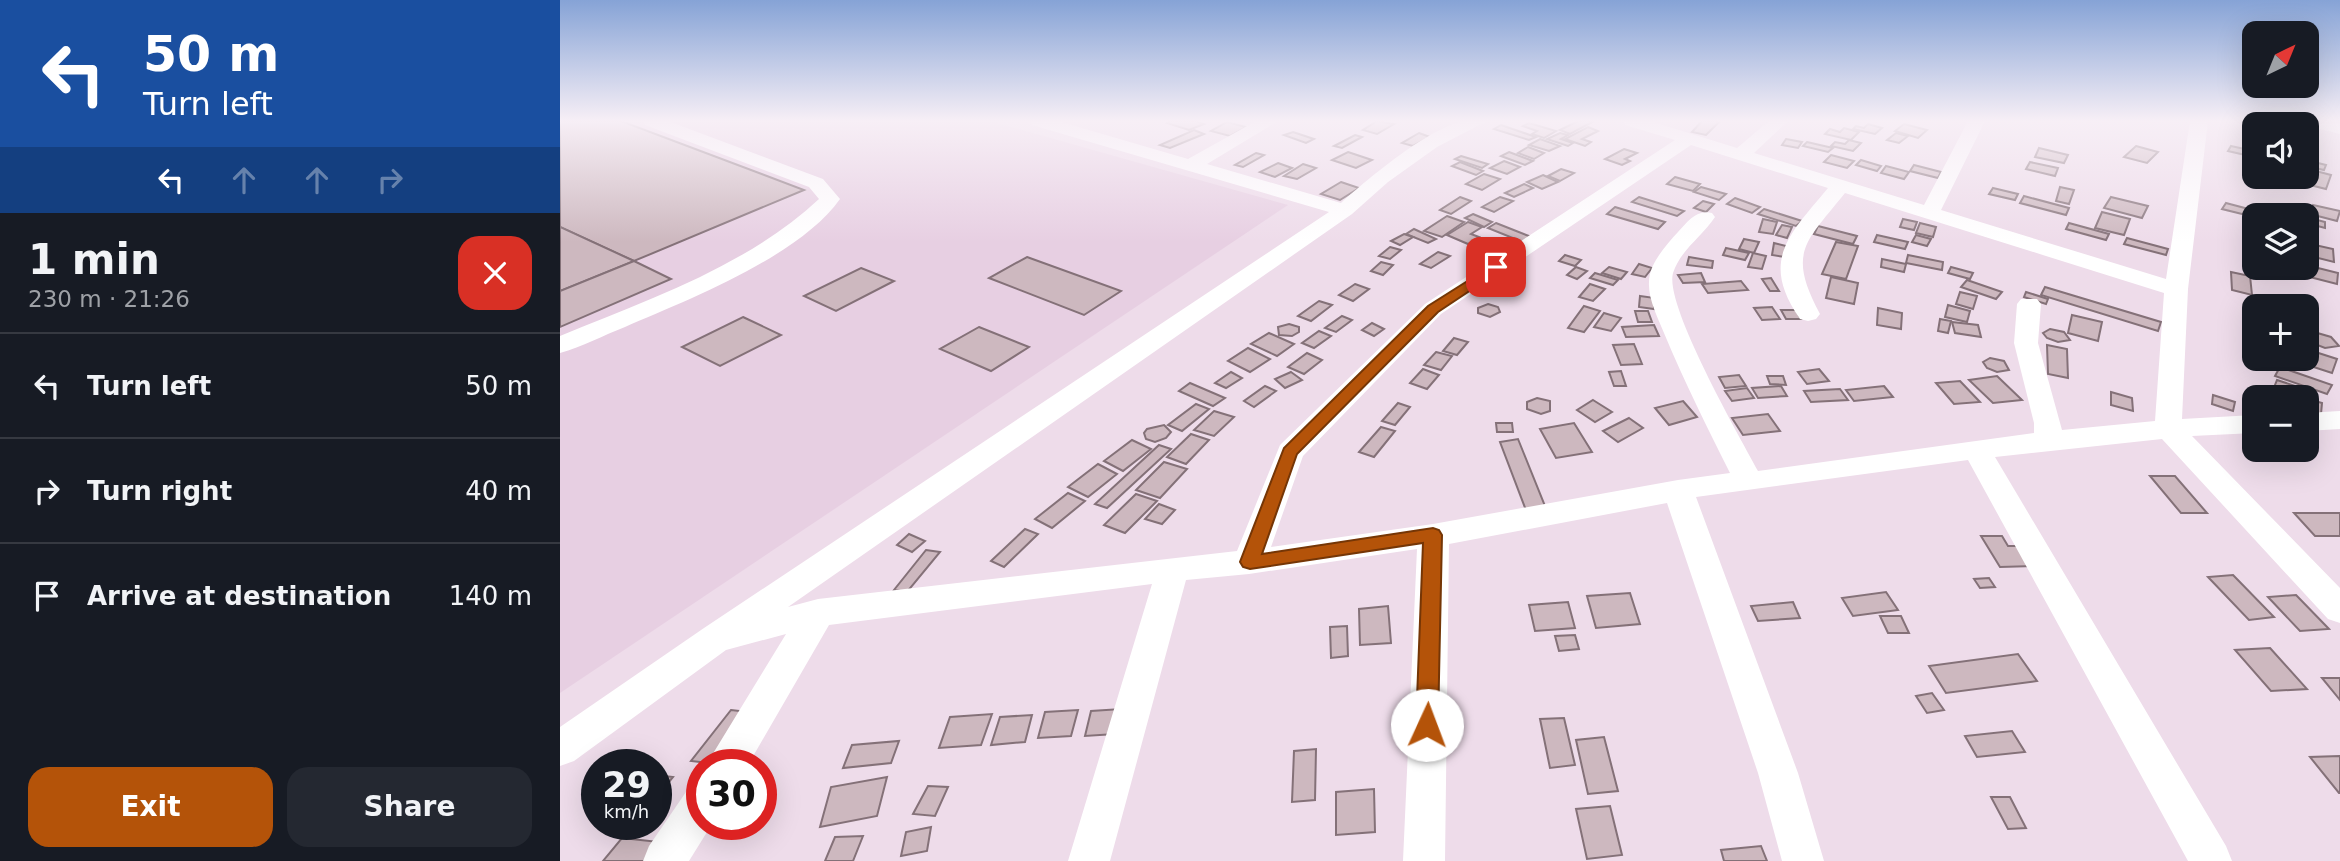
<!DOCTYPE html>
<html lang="en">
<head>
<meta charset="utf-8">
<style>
  :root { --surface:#171b24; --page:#242831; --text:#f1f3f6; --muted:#9ea1a6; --line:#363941; --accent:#b45309 }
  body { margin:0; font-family:"DejaVu Sans",sans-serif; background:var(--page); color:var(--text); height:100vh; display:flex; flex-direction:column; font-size:26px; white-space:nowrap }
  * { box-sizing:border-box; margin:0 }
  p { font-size:23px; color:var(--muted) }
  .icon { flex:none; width:38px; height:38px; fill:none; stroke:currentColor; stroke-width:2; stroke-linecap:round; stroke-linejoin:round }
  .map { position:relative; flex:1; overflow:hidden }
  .panel { display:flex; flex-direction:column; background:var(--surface); width:560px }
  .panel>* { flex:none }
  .top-card { background:#1a4fa0; color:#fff; overflow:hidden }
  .needle { width:46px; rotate:43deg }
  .controls { position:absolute; left:1682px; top:21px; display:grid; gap:14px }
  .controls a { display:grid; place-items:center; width:77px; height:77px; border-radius:14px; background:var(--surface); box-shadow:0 7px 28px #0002; font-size:35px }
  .speed { position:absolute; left:21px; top:749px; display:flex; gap:14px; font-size:35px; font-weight:700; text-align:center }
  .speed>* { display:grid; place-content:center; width:91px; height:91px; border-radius:50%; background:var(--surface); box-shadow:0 7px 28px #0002; line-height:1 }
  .speed small { font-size:18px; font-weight:400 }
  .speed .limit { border:10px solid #d22; background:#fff; color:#111 }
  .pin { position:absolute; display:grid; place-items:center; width:60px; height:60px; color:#fff; margin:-30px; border-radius:14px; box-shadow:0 4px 10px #0006 }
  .me { position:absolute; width:77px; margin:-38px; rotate:2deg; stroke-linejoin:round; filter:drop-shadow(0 0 5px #0008) }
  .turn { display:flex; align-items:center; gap:24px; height:147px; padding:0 28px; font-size:32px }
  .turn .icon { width:91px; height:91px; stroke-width:2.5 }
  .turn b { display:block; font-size:49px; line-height:60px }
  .lanes { display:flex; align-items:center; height:66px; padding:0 28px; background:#0003; justify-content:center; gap:35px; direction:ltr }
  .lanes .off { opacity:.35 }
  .round { display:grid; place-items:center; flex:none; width:74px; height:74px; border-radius:21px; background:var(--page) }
  .summary { display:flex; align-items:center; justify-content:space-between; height:119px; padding:0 28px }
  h1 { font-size:42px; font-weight:700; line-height:52px }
  .action { display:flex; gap:14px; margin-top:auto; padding:14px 28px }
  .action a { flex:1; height:80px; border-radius:21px; background:var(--accent); color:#fff; font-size:28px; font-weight:700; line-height:80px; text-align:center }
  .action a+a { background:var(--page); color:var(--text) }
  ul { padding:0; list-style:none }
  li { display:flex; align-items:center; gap:21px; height:105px; padding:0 28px; border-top:2px solid var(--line) }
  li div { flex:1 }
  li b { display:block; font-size:26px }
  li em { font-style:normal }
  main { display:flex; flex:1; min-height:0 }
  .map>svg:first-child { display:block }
</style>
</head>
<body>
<main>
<section class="panel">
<div class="top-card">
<div class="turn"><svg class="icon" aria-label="left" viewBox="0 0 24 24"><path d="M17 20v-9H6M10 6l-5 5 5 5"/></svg><div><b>50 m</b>Turn left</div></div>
<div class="lanes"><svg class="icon" aria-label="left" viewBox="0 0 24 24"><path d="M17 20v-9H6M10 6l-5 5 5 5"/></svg><svg class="icon off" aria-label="ahead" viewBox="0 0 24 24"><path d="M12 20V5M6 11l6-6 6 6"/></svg><svg class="icon off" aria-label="ahead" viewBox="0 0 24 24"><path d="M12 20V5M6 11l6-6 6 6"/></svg><svg class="icon off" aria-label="right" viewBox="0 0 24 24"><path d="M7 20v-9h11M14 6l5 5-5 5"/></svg></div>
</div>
<div class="summary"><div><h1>1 min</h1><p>230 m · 21:26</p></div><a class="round" style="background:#d93025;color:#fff"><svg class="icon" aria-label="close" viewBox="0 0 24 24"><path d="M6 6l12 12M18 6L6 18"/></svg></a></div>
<ul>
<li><svg class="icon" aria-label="left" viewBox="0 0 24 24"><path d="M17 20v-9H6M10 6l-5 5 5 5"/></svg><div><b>Turn left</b></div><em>50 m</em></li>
<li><svg class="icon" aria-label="right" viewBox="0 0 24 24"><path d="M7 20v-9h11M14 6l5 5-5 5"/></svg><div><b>Turn right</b></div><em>40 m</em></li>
<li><svg class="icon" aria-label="arrive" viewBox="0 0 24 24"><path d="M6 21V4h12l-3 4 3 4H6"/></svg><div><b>Arrive at destination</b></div><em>140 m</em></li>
</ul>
<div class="action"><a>Exit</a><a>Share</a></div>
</section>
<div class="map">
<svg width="1780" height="861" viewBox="0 0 1780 861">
  <rect width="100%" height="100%" fill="#eedcea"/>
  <polygon fill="#e7cfe2" points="0,121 430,121 728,205 0,693"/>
  <g fill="#cdb8bf" stroke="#847178" stroke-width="2">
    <polygon points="0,121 61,121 244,190 74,261 0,227"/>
    <polygon points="610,121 636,121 644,124 629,130 607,123"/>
    <polygon points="817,121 834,124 817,134 803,130"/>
    <polygon points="1018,121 1034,121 1010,134 1000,130"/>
    <polygon points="1142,121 1155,121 1159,122 1146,135 1132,132"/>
    <polygon points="667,122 686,127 670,136 651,131"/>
    <polygon points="969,123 996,131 984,138 972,134 977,131 963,126"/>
    <polygon points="1308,124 1322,128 1315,134 1293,129 1296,126 1304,128"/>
    <polygon points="1344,124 1367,130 1358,138 1335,131"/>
    <polygon points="941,125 976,137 969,140 934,129"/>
    <polygon points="1028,127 1038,131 1022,139 1031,142 1025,146 1005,139"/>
    <polygon points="1284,128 1299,132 1291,140 1265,134 1270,129 1280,132"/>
    <polygon points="634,130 644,134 610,148 600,145"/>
    <polygon points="733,132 754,139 746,143 724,135"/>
    <polygon points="859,133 870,137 853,146 842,143"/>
    <polygon points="1000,133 1008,135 1001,139 1013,143 1008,146 987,139"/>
    <polygon points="1336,133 1348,136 1339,143 1327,140"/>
    <polygon points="795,135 802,137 782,148 774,146"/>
    <polygon points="980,139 1000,146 989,151 969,145"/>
    <polygon points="1226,139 1242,142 1238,148 1222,145"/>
    <polygon points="1289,140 1301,143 1293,151 1271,146 1275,142 1285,144"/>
    <polygon points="1247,142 1273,148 1268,152 1243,146"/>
    <polygon points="1576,146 1598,152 1587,163 1564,157"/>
    <polygon points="1671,146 1694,151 1694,157 1668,151"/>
    <polygon points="968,147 984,153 974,159 958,153"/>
    <polygon points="1479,148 1508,155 1504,163 1475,157"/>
    <polygon points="1064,149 1077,153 1065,159 1070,161 1062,165 1045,159"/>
    <polygon points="788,152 812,160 796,168 772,160"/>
    <polygon points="949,152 973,161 965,165 941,156"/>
    <polygon points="696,153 704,155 683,167 675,165"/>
    <polygon points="1271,155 1294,161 1287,168 1264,162"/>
    <polygon points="901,156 928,164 922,168 895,159"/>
    <polygon points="1301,160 1321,166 1317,171 1296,165"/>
    <polygon points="1746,160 1766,165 1764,170 1746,166"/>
    <polygon points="944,161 960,167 947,174 930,168"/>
    <polygon points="900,162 923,171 916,175 892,166"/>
    <polygon points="1470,162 1498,168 1495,176 1466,169"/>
    <polygon points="718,163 732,168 715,177 700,172"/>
    <polygon points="743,164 756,168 737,179 724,176"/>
    <polygon points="1354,165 1381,172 1378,178 1350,171"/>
    <polygon points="1326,166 1349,172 1344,179 1321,173"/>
    <polygon points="1001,169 1014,173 1000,181 988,176"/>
    <polygon points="1752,170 1771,175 1766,189 1746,184"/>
    <polygon points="924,174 940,179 922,190 906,184"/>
    <polygon points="983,175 998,182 982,189 967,182"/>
    <polygon points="1115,177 1140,184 1133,191 1107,184"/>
    <polygon points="781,182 799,188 780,200 761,194"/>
    <polygon points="964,184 973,188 954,197 945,193"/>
    <polygon points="1141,187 1166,194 1159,200 1134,192"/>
    <polygon points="1500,187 1514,190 1509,204 1496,201"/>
    <polygon points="1433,188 1458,194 1455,200 1429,194"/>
    <polygon points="1464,196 1509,208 1506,215 1460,203"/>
    <polygon points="900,197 911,201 891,214 880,210"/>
    <polygon points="940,197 953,201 934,212 922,207"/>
    <polygon points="1079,197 1124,211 1117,216 1072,202"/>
    <polygon points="1551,197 1588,206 1582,218 1544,208"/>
    <polygon points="1175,198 1200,207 1192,213 1167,204"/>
    <polygon points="1143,201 1154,204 1146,212 1134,208"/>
    <polygon points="1666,203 1700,212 1694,217 1662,209"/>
    <polygon points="1753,205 1780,211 1777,221 1750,214"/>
    <polygon points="1055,207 1105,222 1098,229 1047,214"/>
    <polygon points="1204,209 1242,221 1236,226 1198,214"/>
    <polygon points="1542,212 1570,219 1564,235 1535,228"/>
    <polygon points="913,214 932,222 924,227 905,218"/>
    <polygon points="887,216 904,222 882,237 864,231"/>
    <polygon points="1746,217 1765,222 1765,228 1746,223"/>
    <polygon points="1203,219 1217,222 1213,234 1199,232"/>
    <polygon points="1343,219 1357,222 1354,230 1340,227"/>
    <polygon points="908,222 922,227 911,234 919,237 908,244 887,235"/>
    <polygon points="936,223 974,238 965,243 928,228"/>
    <polygon points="1360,223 1376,227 1373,237 1356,233"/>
    <polygon points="1509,223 1549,234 1546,240 1506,229"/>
    <polygon points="1222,225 1232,227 1227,238 1216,235"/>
    <polygon points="1258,226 1297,236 1293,244 1254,234"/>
    <polygon points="0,227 74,261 0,291"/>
    <polygon points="854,229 876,239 868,243 846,234"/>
    <polygon points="844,234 853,237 840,245 831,241"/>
    <polygon points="1317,235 1348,242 1345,249 1314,242"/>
    <polygon points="1356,235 1371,239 1367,246 1352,242"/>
    <polygon points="1567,238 1608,249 1606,255 1564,244"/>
    <polygon points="1184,239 1199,242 1194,253 1179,249"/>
    <polygon points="1276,242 1298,246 1286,279 1262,274"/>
    <polygon points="1214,243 1226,246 1225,257 1212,255"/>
    <polygon points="1746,243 1773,249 1774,262 1746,255"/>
    <polygon points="830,247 841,250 830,259 819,256"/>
    <polygon points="1166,248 1189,253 1185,260 1163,255"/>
    <polygon points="878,252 890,256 871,268 860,264"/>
    <polygon points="1193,253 1206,256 1202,269 1188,267"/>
    <polygon points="1005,255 1021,260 1015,266 999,261"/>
    <polygon points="1348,255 1383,262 1382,270 1346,263"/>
    <polygon points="467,257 561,291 524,315 429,278"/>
    <polygon points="1129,257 1153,261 1152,268 1127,265"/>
    <polygon points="1322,259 1346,264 1344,272 1321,267"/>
    <polygon points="74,261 111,279 0,327 0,291"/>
    <polygon points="821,262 833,265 823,275 811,271"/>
    <polygon points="1079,264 1092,268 1085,277 1072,274"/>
    <polygon points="1746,265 1778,273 1777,284 1738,274 1739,268 1746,268"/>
    <polygon points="1016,267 1027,271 1017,279 1007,275"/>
    <polygon points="1049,267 1067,272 1061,279 1042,273"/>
    <polygon points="1391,267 1413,273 1410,279 1388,273"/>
    <polygon points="301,268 334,281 276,311 244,296"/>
    <polygon points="1671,272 1690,276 1692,295 1672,290"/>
    <polygon points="1035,273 1058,280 1053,285 1030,278"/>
    <polygon points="1141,273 1145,282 1123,283 1118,275"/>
    <polygon points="1271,277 1298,283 1294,304 1266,298"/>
    <polygon points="1211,278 1219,291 1210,291 1202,279"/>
    <polygon points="1407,280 1442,292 1436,299 1401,287"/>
    <polygon points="1181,281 1188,290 1148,293 1142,284"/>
    <polygon points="795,284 809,289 793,301 779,295"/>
    <polygon points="1030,284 1045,289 1033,301 1019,297"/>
    <polygon points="1485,287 1601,322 1598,331 1481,295"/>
    <polygon points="1400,292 1417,296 1413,309 1396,304"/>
    <polygon points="1466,292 1488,299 1486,304 1464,297"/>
    <polygon points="1080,296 1095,298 1094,309 1079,307"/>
    <polygon points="759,301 772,305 751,321 738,316"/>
    <polygon points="928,304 938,307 940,312 930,317 918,313 918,308"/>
    <polygon points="1388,305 1410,311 1407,322 1385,317"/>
    <polygon points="1024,306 1040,311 1024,332 1008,328"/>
    <polygon points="1212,307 1220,319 1202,320 1194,308"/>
    <polygon points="1318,308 1342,313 1341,329 1317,325"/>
    <polygon points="1221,310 1236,310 1241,319 1226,319"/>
    <polygon points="1075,311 1088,311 1092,322 1078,322"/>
    <polygon points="1044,313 1061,318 1051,331 1034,327"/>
    <polygon points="1512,315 1542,322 1538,341 1508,333"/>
    <polygon points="782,316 792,320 776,332 765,328"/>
    <polygon points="183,317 221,335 160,366 122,347"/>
    <polygon points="1380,319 1391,321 1388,333 1378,331"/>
    <polygon points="1392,322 1418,325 1421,337 1395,333"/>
    <polygon points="812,323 824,329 814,336 802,330"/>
    <polygon points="729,324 739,327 739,332 732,336 719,335 718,327"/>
    <polygon points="1094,325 1099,336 1066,337 1062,327"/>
    <polygon points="419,327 469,347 431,371 380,349"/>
    <polygon points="1490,329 1504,332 1510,340 1498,342 1487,338 1483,333"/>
    <polygon points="759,331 771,336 754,348 742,343"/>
    <polygon points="1754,332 1771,337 1779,346 1765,348 1752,343 1746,338 1746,334"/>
    <polygon points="709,333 734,344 717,356 691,344"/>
    <polygon points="894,338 908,342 897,355 883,351"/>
    <polygon points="1074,344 1082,364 1061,365 1053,345"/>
    <polygon points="1487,345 1507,349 1508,378 1488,374"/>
    <polygon points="688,348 710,359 690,372 668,361"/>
    <polygon points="1746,349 1777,359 1772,373 1729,359 1746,359"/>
    <polygon points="876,352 892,356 881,370 864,365"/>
    <polygon points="747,353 762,360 744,374 728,367"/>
    <polygon points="1430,358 1444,361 1449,370 1437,372 1427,368 1423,362"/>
    <polygon points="1720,367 1772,385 1767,394 1715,376"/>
    <polygon points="863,369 879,375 867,389 850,383"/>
    <polygon points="1259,369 1269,381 1247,384 1238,372"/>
    <polygon points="1061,371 1066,386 1054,386 1049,372"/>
    <polygon points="671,372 682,378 666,388 655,383"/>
    <polygon points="731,372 742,380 725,388 715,379"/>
    <polygon points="1179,375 1186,386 1165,388 1159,377"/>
    <polygon points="1207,376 1223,376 1226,385 1210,384"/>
    <polygon points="1437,376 1462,400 1433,403 1409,380"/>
    <polygon points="1717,380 1741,388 1738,397 1711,395"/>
    <polygon points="1400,381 1420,402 1394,404 1376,383"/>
    <polygon points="630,383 665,398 653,406 619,391"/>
    <polygon points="705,386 716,391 694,407 684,401"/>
    <polygon points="1221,386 1227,396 1198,398 1192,388"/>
    <polygon points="1324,386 1333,397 1294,401 1286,390"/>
    <polygon points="1187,388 1194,398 1172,401 1165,391"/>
    <polygon points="1280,389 1288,400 1251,402 1244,391"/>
    <polygon points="1551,392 1572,398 1573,411 1551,405"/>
    <polygon points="1653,395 1675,402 1673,411 1652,404"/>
    <polygon points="977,398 990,401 990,411 981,414 967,409 967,402"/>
    <polygon points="1748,399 1762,403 1761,414 1747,409"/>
    <polygon points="1033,400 1052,412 1035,422 1017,410"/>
    <polygon points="1123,401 1137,417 1109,425 1095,408"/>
    <polygon points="838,403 850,407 835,425 822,421"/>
    <polygon points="636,404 649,409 622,431 608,425"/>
    <polygon points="654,411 674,417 654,436 634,430"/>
    <polygon points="1208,414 1220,431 1183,435 1172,418"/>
    <polygon points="1069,418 1083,428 1058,442 1043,431"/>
    <polygon points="936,423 952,423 953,432 937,432"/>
    <polygon points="1014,423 1032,452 996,458 980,429"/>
    <polygon points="604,425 611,432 606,438 595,442 586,439 584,433 587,429"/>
    <polygon points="821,427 835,431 814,457 799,452"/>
    <polygon points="631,434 649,440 626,464 607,457"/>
    <polygon points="958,439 987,511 967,513 940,442"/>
    <polygon points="572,440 591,449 563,471 544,461"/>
    <polygon points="599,445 611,449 547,508 535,504"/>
    <polygon points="604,462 627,469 600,498 576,490"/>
    <polygon points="538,464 557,474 528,497 508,487"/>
    <polygon points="1590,476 1615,476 1647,513 1621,513"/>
    <polygon points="508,493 525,501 492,528 475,519"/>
    <polygon points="576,494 597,501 565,533 544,525"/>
    <polygon points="599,504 615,510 602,524 585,519"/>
    <polygon points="1734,513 1780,513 1780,536 1755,536"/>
    <polygon points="465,529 478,534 444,567 431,561"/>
    <polygon points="349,534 365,541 352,552 337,545"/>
    <polygon points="1421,536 1442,536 1448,546 1461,546 1475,566 1440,567"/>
    <polygon points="366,550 380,552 347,592 334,590"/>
    <polygon points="1673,575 1714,617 1689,620 1648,577"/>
    <polygon points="1429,578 1435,587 1420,588 1414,579"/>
    <polygon points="1326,592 1338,610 1293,616 1282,598"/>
    <polygon points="1070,593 1080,624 1036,628 1027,596"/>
    <polygon points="1736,595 1769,629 1740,631 1708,597"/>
    <polygon points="1008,602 1015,628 975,631 969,605"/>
    <polygon points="1233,602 1240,618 1198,621 1191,606"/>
    <polygon points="828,606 831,643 800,645 799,609"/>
    <polygon points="1320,616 1341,616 1349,633 1328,633"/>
    <polygon points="787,626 788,656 771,658 770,627"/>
    <polygon points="1015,635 1019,649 999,651 995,636"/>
    <polygon points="1710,648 1747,689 1711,691 1675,650"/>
    <polygon points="1458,654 1477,681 1386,693 1369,666"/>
    <polygon points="1762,678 1780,678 1780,700"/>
    <polygon points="1372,693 1384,710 1367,713 1356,696"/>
    <polygon points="561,709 555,734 525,736 531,711"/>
    <polygon points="171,710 188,712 149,763 131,761"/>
    <polygon points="518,710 511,736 478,738 485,712"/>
    <polygon points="432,714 421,745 379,748 390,717"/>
    <polygon points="472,715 465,742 431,745 440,717"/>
    <polygon points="1004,718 1015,765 990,768 980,719"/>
    <polygon points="1452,731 1465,752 1417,757 1405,736"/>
    <polygon points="1044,737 1058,791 1028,794 1016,740"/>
    <polygon points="339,741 331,763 283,768 292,745"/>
    <polygon points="756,749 755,800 732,802 734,751"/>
    <polygon points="1780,756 1780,793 1779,793 1750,757"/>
    <polygon points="96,775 113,777 96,798"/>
    <polygon points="327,777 317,816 260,827 271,787"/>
    <polygon points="368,786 388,787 375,816 353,814"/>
    <polygon points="814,789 815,832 776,835 776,792"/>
    <polygon points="1431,797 1450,797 1466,828 1448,829"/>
    <polygon points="1050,806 1062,855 1027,859 1016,809"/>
    <polygon points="371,827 367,851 341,856 346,832"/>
    <polygon points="303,836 293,861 265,861 275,837"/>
    <polygon points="62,838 99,842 84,861 43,861"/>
    <polygon points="1201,846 1207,861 1164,861 1161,850"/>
  </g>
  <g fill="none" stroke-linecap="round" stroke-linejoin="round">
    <g fill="#fff" fill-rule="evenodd">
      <path d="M83,121h25l155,58 17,20c-40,57 -152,101 -215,128 -21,8 -43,20 -65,26v-17c90,-37 187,-70 259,-137l-10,-12 -164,-62z"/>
      <path d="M470,121h28l130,38 68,-38h22l-71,43 134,39c28,-25 88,-76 124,-82 7,-1 15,0 22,0l-50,26 -49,35 -36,32 -564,393 30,-8 419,-48 43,-106 145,-141 250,-164 -50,-15 -2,-4h27l87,27 32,-27h19l-34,32 170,52 44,-84h17l-44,89 225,69 24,-158h18l-20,168 -6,130 72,-4v18l-62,3 148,152v35l-12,-4 -166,-180 -167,18 231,389 6,15h-44l-220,-401 -272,37 102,276 26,88h-42l-24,-88 -91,-270 -218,41 -4,317h-42l14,-312 -168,25 -63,6 -76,281h-42l84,-277 -323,41 -81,140h-42l80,-131 -60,16 -152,111 -14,5v-39l144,-99 625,-416 -297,-87zM1131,145l137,43c-38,46 -69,72 -28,131l8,2 8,-2 4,-5c-33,-62 -15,-71 25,-121l319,100 -9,128 -93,9 -24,-87 3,-39 -4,-5h-16l-4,5 -3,39 20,80v10l-276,38c-18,-34 -94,-166 -85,-198 8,-24 29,-36 42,-56l-3,-4c-15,-4 -24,8 -34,19 -12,13 -29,32 -29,50 -1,17 9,36 15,51 20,48 43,94 66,140l-52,7 -245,44 -162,23 32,-91 138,-142z"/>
      <polygon points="1738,121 1780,124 1780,134 1740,124"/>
      <polygon points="1780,411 1780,429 1746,431 1746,413"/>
      <polygon points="142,784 142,824 152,824 129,861 83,861 89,846 128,789"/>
    </g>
  </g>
  <linearGradient id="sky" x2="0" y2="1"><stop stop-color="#86a3d6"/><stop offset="0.5" stop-color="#f7eff6"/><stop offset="1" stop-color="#f7eff6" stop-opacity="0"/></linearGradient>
  <rect width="1780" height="242" fill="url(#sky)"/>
  <polygon fill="#b45309" stroke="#753606" stroke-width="2" points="936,263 941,264 941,270 878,312 737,454 702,554 873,528 879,530 882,535 878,725 875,732 867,735 860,732 856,725 863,543 690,569 683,567 680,562 724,448 868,306"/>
</svg>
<div class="controls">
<a><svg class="needle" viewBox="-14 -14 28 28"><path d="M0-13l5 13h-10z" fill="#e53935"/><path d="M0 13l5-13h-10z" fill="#9ea1a6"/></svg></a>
<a><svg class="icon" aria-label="sound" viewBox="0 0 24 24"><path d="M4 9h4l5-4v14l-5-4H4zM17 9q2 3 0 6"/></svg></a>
<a><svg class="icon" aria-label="layers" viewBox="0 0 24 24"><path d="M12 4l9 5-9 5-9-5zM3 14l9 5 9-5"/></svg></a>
<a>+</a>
<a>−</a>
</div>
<div class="speed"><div>29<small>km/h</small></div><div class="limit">30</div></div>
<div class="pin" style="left:936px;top:267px;background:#d93025"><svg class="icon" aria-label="arrive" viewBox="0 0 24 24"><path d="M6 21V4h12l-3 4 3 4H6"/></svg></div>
<svg class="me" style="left:867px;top:725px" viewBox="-20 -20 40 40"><circle r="19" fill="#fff"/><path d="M0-13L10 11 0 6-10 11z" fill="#b45309"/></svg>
</div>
</main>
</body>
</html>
